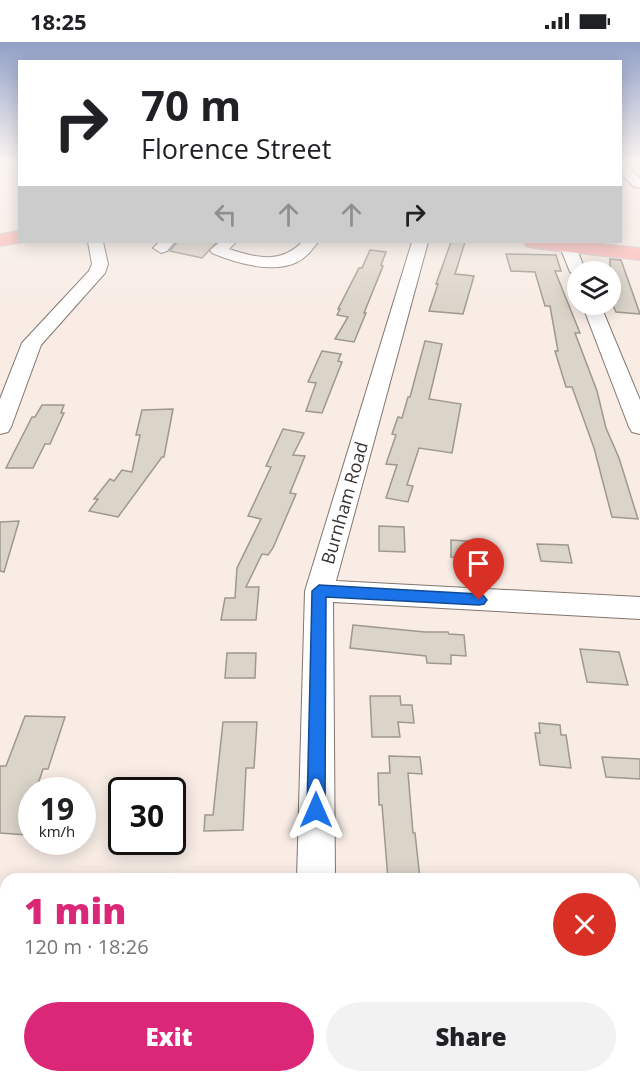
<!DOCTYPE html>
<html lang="en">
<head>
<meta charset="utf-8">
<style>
  :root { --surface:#fff; --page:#f2f2f2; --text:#202124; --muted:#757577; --accent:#db2777 }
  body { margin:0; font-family:"Open Sans",sans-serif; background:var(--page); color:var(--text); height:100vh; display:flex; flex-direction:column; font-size:22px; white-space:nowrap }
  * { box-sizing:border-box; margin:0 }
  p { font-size:20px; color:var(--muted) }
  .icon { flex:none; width:33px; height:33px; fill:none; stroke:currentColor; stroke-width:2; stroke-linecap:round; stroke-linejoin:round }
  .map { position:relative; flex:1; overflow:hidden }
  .side { position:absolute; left:0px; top:831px; width:640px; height:210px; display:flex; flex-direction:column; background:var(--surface); border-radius:18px 18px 0 0; box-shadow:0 3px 15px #0003 }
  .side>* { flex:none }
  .banner { position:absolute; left:18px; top:18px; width:604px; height:183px; border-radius:0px; box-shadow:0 3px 15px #0003; background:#fff; color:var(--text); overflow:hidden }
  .fabs { position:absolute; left:567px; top:219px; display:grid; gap:12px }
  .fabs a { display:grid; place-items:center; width:54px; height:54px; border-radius:50%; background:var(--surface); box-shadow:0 3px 15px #0003; font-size:30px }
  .speed { position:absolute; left:18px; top:735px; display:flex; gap:12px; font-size:30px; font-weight:700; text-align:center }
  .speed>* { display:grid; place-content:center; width:78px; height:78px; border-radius:50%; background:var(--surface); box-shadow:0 3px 15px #0003; line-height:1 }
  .speed small { font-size:15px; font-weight:400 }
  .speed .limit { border:3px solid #111; border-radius:9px; background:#fff; color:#111 }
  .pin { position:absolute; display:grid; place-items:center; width:51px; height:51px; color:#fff; margin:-62px -26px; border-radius:50% 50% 50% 0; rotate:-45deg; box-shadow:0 0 6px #0007 }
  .pin .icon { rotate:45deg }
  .me { position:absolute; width:66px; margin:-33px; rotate:0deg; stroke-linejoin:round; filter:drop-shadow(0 0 4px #0008) }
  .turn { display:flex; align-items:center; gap:21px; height:126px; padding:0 24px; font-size:27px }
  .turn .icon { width:78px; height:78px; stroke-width:2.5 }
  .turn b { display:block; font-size:42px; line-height:51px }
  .lanes { display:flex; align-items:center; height:57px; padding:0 24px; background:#0003; justify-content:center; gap:30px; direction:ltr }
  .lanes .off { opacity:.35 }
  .round { display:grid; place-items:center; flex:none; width:63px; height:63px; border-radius:32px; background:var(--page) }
  .overview { display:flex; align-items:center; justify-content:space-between; height:102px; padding:0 24px }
  h1 { font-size:36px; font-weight:800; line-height:45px; color:var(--accent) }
  .action { display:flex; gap:12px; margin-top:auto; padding:12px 24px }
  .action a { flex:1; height:69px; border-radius:36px; background:var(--accent); color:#fff; font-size:24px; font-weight:800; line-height:69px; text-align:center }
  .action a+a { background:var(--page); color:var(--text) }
  .status { display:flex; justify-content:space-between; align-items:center; height:42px; padding:0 30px; background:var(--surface); direction:ltr }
  .status svg { height:16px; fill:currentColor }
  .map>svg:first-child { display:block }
</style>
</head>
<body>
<div class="status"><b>18:25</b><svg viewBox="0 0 49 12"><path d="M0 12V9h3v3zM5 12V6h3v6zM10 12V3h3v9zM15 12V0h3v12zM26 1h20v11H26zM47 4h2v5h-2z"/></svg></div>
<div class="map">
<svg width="640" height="1041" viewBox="0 0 640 1041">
  <rect width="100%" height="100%" fill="#f8ece5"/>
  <g fill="#dad4c9" stroke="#9e988e" stroke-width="1.5">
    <polygon points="177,200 217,200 202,216 170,209"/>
    <polygon points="451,200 465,200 455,232 474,234 463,272 429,269 438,242 436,242"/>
    <polygon points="370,208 386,210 381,223 383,224 364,271 366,271 354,300 335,297 348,275 337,273 340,267 338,267 359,226 362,226"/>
    <polygon points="506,212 556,213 561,229 555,229 580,291 575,291 597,349 606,386 619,416 638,477 612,475 594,406 572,345 566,345 555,309 558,309 550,264 545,264 535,230 511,229"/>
    <polygon points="610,217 621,218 640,272 616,270 610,257"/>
    <polygon points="425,299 442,302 429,357 461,362 452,411 419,406 407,443 413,444 408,460 386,456 397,423 386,422 396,393 392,392 398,375 402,376 408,355 410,355"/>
    <polygon points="322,309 341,312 338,319 342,320 322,371 306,369 316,341 308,340"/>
    <polygon points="42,363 64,363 61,371 64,371 50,402 45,402 33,426 6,426 32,375 35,375"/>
    <polygon points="173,367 164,415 162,415 118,475 89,469 98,457 94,457 110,437 114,439 122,428 132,430 140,393 136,393 142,368"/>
    <polygon points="283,387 304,391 293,413 305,414 290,451 296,452 273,506 268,513 262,512 246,545 259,545 256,578 221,578 225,556 235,556 237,526 261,477 248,474 271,425 266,424"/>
    <polygon points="19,479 4,530 0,529 0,480"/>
    <polygon points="379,484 404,485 405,510 379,509"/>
    <polygon points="451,498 481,500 482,517 451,515"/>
    <polygon points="537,502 568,503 572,521 541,519"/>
    <polygon points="353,583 425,590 448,590 449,592 464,593 466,614 451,613 451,622 427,621 426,614 350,606"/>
    <polygon points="580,607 619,610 628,643 587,640"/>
    <polygon points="227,611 256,611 255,636 225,636"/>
    <polygon points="370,654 400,654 401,663 412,663 414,681 398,680 400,695 372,695"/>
    <polygon points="25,674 65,675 48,727 43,727 36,748 32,748 32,779 27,793 0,791 0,724 6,724"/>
    <polygon points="223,680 257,680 254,726 246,726 243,788 204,789 205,773 213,773"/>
    <polygon points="539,681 560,683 561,693 566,693 571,726 540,723 535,691 540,691"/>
    <polygon points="389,714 420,715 422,732 408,731 413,791 415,791 420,837 388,837 382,763 379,763 378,731 390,731"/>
    <polygon points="602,715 640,717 640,737 606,735"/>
  </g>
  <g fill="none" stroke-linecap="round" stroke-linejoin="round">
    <g stroke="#80766f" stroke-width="2">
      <g id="minor">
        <polygon points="621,121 626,122 640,136 640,146 634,145 621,132"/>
        <polygon points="88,200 103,200 108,222 105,231 41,303 11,385 8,390 0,392 0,357 22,301 89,229 92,222"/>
        <polygon points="159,200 175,200 167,209 161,211 153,206"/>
        <path d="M220,200h16l-7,7c27,9 52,15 73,-7h16c-6,8 -12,16 -21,20 -23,12 -62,1 -85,-9l-2,-3z"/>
        <polygon points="412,200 428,200 336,539 640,555 640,577 333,560 335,837 297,837 305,549"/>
        <polygon points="568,200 576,205 586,230 578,230 578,235 570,230 560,205"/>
        <polygon points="582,262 600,262 640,358 640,392 632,390 629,385"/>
        <rect x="293" y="1035" width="46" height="6"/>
      </g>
    </g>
    <g stroke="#cfcecd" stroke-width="2">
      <g id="major">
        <polygon points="20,189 20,200 24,200 0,204 0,192"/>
        <polygon points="524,200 580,200 640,206 640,218 533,206 526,204"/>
      </g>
    </g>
    <use href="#minor" fill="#fff" fill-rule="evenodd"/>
    <use href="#major" fill="#fbb8b6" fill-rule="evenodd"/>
  </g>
  <linearGradient id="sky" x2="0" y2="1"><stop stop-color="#91a0c7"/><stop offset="0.45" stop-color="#fcf6f3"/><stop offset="1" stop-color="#fcf6f3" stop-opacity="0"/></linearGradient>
  <rect width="640" height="265" fill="url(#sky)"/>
  <polygon fill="#1a73e8" stroke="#114b97" stroke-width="1.5" points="319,543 479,552 484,554 487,558 484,562 479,563 326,555 325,768 323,774 316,777 310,774 307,768 312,549"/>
  <g text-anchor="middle" stroke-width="4.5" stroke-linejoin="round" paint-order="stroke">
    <g font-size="18" fill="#373330" stroke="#fff">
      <text transform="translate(345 461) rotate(-74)" y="6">Burnham Road</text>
    </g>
  </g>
</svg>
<div class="fabs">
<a><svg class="icon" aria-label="layers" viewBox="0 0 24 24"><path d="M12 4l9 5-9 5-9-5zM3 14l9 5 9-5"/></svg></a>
</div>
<div class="speed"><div>19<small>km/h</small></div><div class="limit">30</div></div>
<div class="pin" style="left:479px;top:558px;background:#d93025"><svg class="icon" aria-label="arrive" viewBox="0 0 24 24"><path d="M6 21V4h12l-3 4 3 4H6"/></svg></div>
<svg class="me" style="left:316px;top:768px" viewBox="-20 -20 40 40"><path d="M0-17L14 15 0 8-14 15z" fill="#1a73e8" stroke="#fff" stroke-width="4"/></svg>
<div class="banner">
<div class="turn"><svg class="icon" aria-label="right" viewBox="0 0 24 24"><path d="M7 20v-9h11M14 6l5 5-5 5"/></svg><div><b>70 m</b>Florence Street</div></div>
<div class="lanes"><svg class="icon off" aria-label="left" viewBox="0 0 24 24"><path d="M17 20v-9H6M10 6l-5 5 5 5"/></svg><svg class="icon off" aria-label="ahead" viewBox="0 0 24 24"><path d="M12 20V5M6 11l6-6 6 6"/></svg><svg class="icon off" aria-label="ahead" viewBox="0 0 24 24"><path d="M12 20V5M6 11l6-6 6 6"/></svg><svg class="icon" aria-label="right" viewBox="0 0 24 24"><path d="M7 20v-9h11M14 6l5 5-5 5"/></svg></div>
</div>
<section class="side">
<div class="overview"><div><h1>1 min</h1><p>120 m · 18:26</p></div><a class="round" style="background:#d93025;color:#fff"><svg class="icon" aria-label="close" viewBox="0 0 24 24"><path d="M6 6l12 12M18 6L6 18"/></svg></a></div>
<div class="action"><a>Exit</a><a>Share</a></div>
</section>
</div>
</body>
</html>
